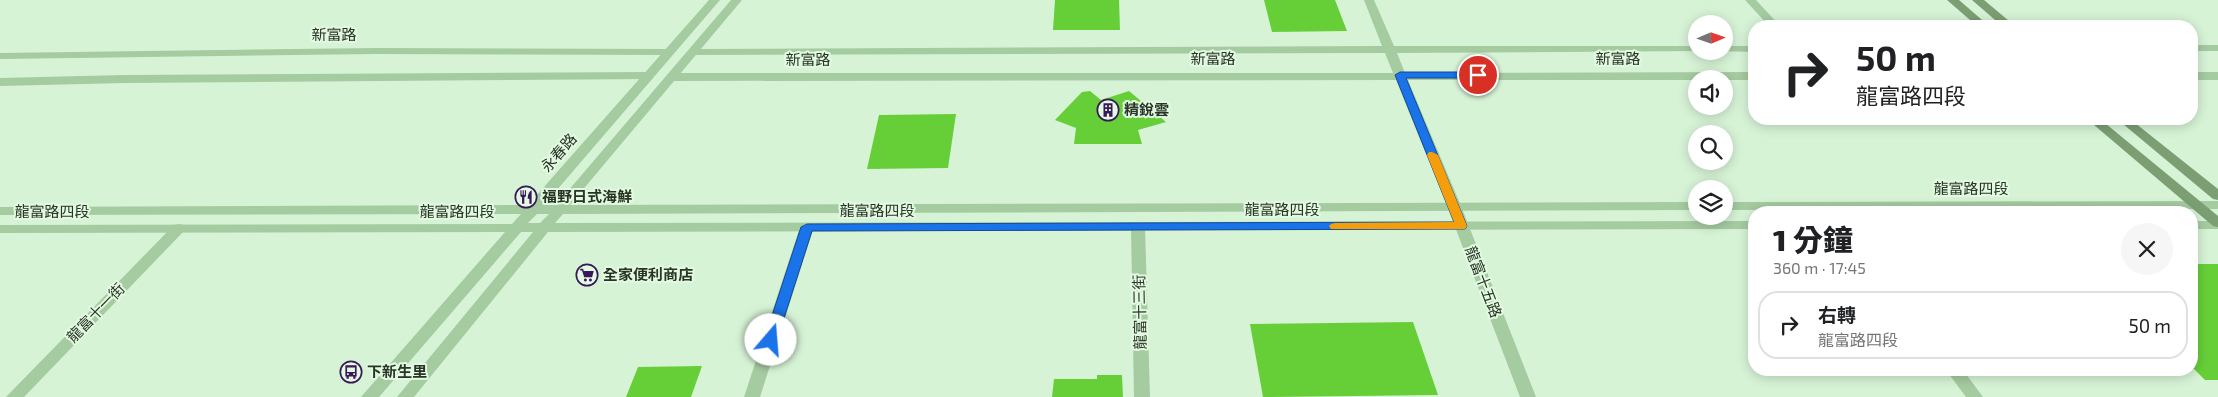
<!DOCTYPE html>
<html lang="zh-TW">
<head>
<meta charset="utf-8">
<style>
  :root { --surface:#fff; --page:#f6f6f6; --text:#202124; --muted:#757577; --line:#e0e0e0 }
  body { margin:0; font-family:"Exo 2","Noto Sans TC",sans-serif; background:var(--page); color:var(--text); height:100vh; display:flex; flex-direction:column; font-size:19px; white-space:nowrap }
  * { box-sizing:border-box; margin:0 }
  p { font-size:16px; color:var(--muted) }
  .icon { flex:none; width:28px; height:28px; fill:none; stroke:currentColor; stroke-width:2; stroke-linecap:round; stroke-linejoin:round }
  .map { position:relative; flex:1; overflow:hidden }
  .details { position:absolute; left:1748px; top:206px; width:450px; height:170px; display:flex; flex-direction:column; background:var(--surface); border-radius:20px; box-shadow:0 2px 12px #0003 }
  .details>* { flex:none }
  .hud { position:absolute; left:1748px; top:20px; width:450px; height:105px; border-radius:20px; box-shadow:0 2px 12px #0003; background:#fff; color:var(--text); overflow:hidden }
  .needle { width:32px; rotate:88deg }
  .tools { position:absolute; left:1688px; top:15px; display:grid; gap:10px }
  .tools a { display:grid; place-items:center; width:45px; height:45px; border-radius:50%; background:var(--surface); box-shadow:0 2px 12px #0003; font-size:25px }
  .pin { position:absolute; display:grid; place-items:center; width:42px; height:42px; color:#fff; margin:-21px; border:2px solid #fff; border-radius:50%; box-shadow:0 1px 5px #0007 }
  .me { position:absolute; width:55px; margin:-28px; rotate:18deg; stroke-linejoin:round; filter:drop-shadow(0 0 4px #0008) }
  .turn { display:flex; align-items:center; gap:18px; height:105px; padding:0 25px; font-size:22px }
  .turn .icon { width:65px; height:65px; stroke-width:2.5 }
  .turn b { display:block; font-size:35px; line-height:42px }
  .round { display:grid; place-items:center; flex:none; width:52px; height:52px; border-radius:26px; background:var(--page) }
  .overview { display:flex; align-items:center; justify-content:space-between; height:85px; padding:0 25px }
  h1 { font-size:30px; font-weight:800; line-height:38px }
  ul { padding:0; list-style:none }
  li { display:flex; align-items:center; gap:15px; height:68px; margin:0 10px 8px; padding:0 15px; border:2px solid var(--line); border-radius:20px }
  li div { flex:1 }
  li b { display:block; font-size:19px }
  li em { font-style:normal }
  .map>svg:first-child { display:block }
</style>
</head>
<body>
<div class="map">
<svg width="2218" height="397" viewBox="0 0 2218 397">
  <rect width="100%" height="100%" fill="#d7f3d6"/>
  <g fill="#66cf37">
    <polygon points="1055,0 1119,0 1120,30 1053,30"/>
    <polygon points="1264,0 1335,0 1347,31 1272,32"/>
    <polygon points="1090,91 1101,100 1129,91 1166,122 1138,130 1142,144 1074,144 1076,128 1055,120 1082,92"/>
    <polygon points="956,114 948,168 867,169 879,115"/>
    <polygon points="2191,264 2218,264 2218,380 2205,380 2191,366"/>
    <polygon points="1413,322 1438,395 1263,397 1250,324"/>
    <polygon points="702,366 691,397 626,397 638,367"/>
    <polygon points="1097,375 1122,375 1123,397 1052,397 1054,379 1097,379"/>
  </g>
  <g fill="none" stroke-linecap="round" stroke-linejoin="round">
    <g fill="#a5cba1" fill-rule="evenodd">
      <polygon points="1364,0 1374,0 1394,46 1696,46 1696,51 1700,51 1397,53 1405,73 1754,72 1754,80 1408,80 1461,206 1536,397 1520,397 1447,206 1396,80 672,81 666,77 672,73 1393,73 1385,53 694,55 688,52 694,49 1382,46"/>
      <polygon points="1745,0 1756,0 1780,26 1769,26"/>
      <rect x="2191" y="45" width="27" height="6"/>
      <polygon points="1724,46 1754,46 1754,52 1720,51 1724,51"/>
      <polygon points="376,48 668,49 674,52 668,55 376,54 0,59 0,53"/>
      <polygon points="648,72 654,76 652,79 124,83 0,86 0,78 124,75"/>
      <rect x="2191" y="72" width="27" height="8"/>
      <polygon points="807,223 814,227 760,397 744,397 800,227"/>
      <polygon points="1138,223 1145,227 1150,397 1134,397 1131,227"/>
      <polygon points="179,224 184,225 186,228 184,231 24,397 6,397 174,225"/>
      <polygon points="1946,370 1963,370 1983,397 1966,397"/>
    </g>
    <g fill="#a5cba1" fill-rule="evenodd">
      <path d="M709,0h11l-176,205h12l175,-205h11l-172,205 1126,-3v8l-1133,4 -8,9 1199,-2v8l-1206,3 -134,165h-17l136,-165h-12l-142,165h-18l144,-165 -505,1v-8l512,-1 9,-10 -521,1v-8l528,-2zM537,214h12l-9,9h-12z"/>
      <polygon points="2218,201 2218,209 1724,210 1724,202"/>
      <rect x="2191" y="221" width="27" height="8"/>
    </g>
    <g fill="#7b9f73" fill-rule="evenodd">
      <polygon points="1947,0 1959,0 1989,26 1977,26"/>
      <polygon points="1972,0 1984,0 2015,26 2002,26"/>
      <polygon points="2087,119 2100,119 2218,216 2218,227 2213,226"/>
      <polygon points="2117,119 2130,119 2218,189 2218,200 2213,199"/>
    </g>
  </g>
  <polygon fill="#1a73e8" stroke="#114b97" points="1400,72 1478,72 1483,75 1478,78 1406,78 1467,226 1465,229 812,231 777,340 771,345 764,340 801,227 807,224 1454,222 1395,75"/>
  <polygon fill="#f59e0b" points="1429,152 1432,152 1438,155 1467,226 1465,229 1331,229 1329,226 1331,224 1335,223 1454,222 1427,155"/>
  <defs>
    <g id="building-ring" transform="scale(1.125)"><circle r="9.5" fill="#e3fae2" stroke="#391759" stroke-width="1.5"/><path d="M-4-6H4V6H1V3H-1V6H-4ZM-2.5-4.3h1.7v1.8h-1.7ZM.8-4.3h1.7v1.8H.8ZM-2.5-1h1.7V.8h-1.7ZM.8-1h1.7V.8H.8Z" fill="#391759"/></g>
    <g id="restaurant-ring" transform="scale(1.125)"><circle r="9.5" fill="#e3fae2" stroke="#391759" stroke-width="1.5"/><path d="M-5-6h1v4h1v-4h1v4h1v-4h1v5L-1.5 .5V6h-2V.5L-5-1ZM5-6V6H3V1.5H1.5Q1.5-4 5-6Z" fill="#391759"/></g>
    <g id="supermarket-ring" transform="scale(1.125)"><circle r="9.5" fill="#e3fae2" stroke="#391759" stroke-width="1.5"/><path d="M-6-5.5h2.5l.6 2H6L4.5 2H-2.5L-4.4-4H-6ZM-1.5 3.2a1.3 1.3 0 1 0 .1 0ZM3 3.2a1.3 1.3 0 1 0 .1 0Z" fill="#391759"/></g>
    <g id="bus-ring" transform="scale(1.125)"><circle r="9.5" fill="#e3fae2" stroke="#391759" stroke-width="1.5"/><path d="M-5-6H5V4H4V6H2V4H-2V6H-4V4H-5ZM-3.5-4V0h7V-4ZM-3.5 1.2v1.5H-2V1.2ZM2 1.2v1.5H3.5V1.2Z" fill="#391759"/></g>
  </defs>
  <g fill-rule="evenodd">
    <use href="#building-ring" x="1108" y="110"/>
    <use href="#restaurant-ring" x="526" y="197"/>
    <use href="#supermarket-ring" x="587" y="275"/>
    <use href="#bus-ring" x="351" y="372"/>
  </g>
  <g text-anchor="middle" stroke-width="4" stroke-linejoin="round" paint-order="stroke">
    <g font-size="15" fill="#283525" stroke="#e3fae2">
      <text x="334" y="40">新富路</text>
      <text x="1213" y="64">新富路</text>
      <text x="1618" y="64">新富路</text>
      <text x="808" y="65">新富路</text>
      <text transform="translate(559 153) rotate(-49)" y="5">永春路</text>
      <text x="1971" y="194">龍富路四段</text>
      <text x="1282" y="215">龍富路四段</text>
      <text x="877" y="216">龍富路四段</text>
      <text x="52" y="217">龍富路四段</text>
      <text x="457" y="217">龍富路四段</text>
      <text transform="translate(1483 282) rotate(69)" y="5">龍富十五路</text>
      <text transform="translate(1140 312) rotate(-91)" y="5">龍富十三街</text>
      <text transform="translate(96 313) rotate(-46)" y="5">龍富十一街</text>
    </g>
    <g font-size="15" font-weight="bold" fill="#283525" stroke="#e3fae2" text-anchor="start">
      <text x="1124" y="115">精銳雲</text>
      <text x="542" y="202">福野日式海鮮</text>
      <text x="603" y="280">全家便利商店</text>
      <text x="367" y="377">下新生里</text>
    </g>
  </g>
</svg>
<div class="tools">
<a><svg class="needle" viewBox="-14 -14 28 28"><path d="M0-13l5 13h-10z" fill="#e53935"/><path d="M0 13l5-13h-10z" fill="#757577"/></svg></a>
<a><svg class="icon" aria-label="sound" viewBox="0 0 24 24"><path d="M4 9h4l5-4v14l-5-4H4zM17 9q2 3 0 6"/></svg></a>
<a><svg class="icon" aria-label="search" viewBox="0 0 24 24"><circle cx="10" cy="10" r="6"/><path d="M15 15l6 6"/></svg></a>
<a><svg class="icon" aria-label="layers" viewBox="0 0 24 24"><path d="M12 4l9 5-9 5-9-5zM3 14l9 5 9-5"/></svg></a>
</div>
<div class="pin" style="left:1478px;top:75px;background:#d93025"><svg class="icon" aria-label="arrive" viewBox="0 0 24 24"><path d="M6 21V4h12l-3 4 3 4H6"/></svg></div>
<svg class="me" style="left:771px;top:340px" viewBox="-20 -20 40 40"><circle r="19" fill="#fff"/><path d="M0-13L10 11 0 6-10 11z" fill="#1a73e8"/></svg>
<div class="hud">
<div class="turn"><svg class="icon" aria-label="right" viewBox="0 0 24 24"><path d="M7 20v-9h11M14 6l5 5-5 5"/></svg><div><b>50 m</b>龍富路四段</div></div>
</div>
<section class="details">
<div class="overview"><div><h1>1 分鐘</h1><p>360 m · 17:45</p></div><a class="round"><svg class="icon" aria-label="close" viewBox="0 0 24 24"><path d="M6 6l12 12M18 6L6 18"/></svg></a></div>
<ul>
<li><svg class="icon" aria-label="right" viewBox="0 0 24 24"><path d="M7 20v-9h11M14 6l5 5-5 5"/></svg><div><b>右轉</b><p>龍富路四段</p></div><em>50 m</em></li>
</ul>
</section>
</div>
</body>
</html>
